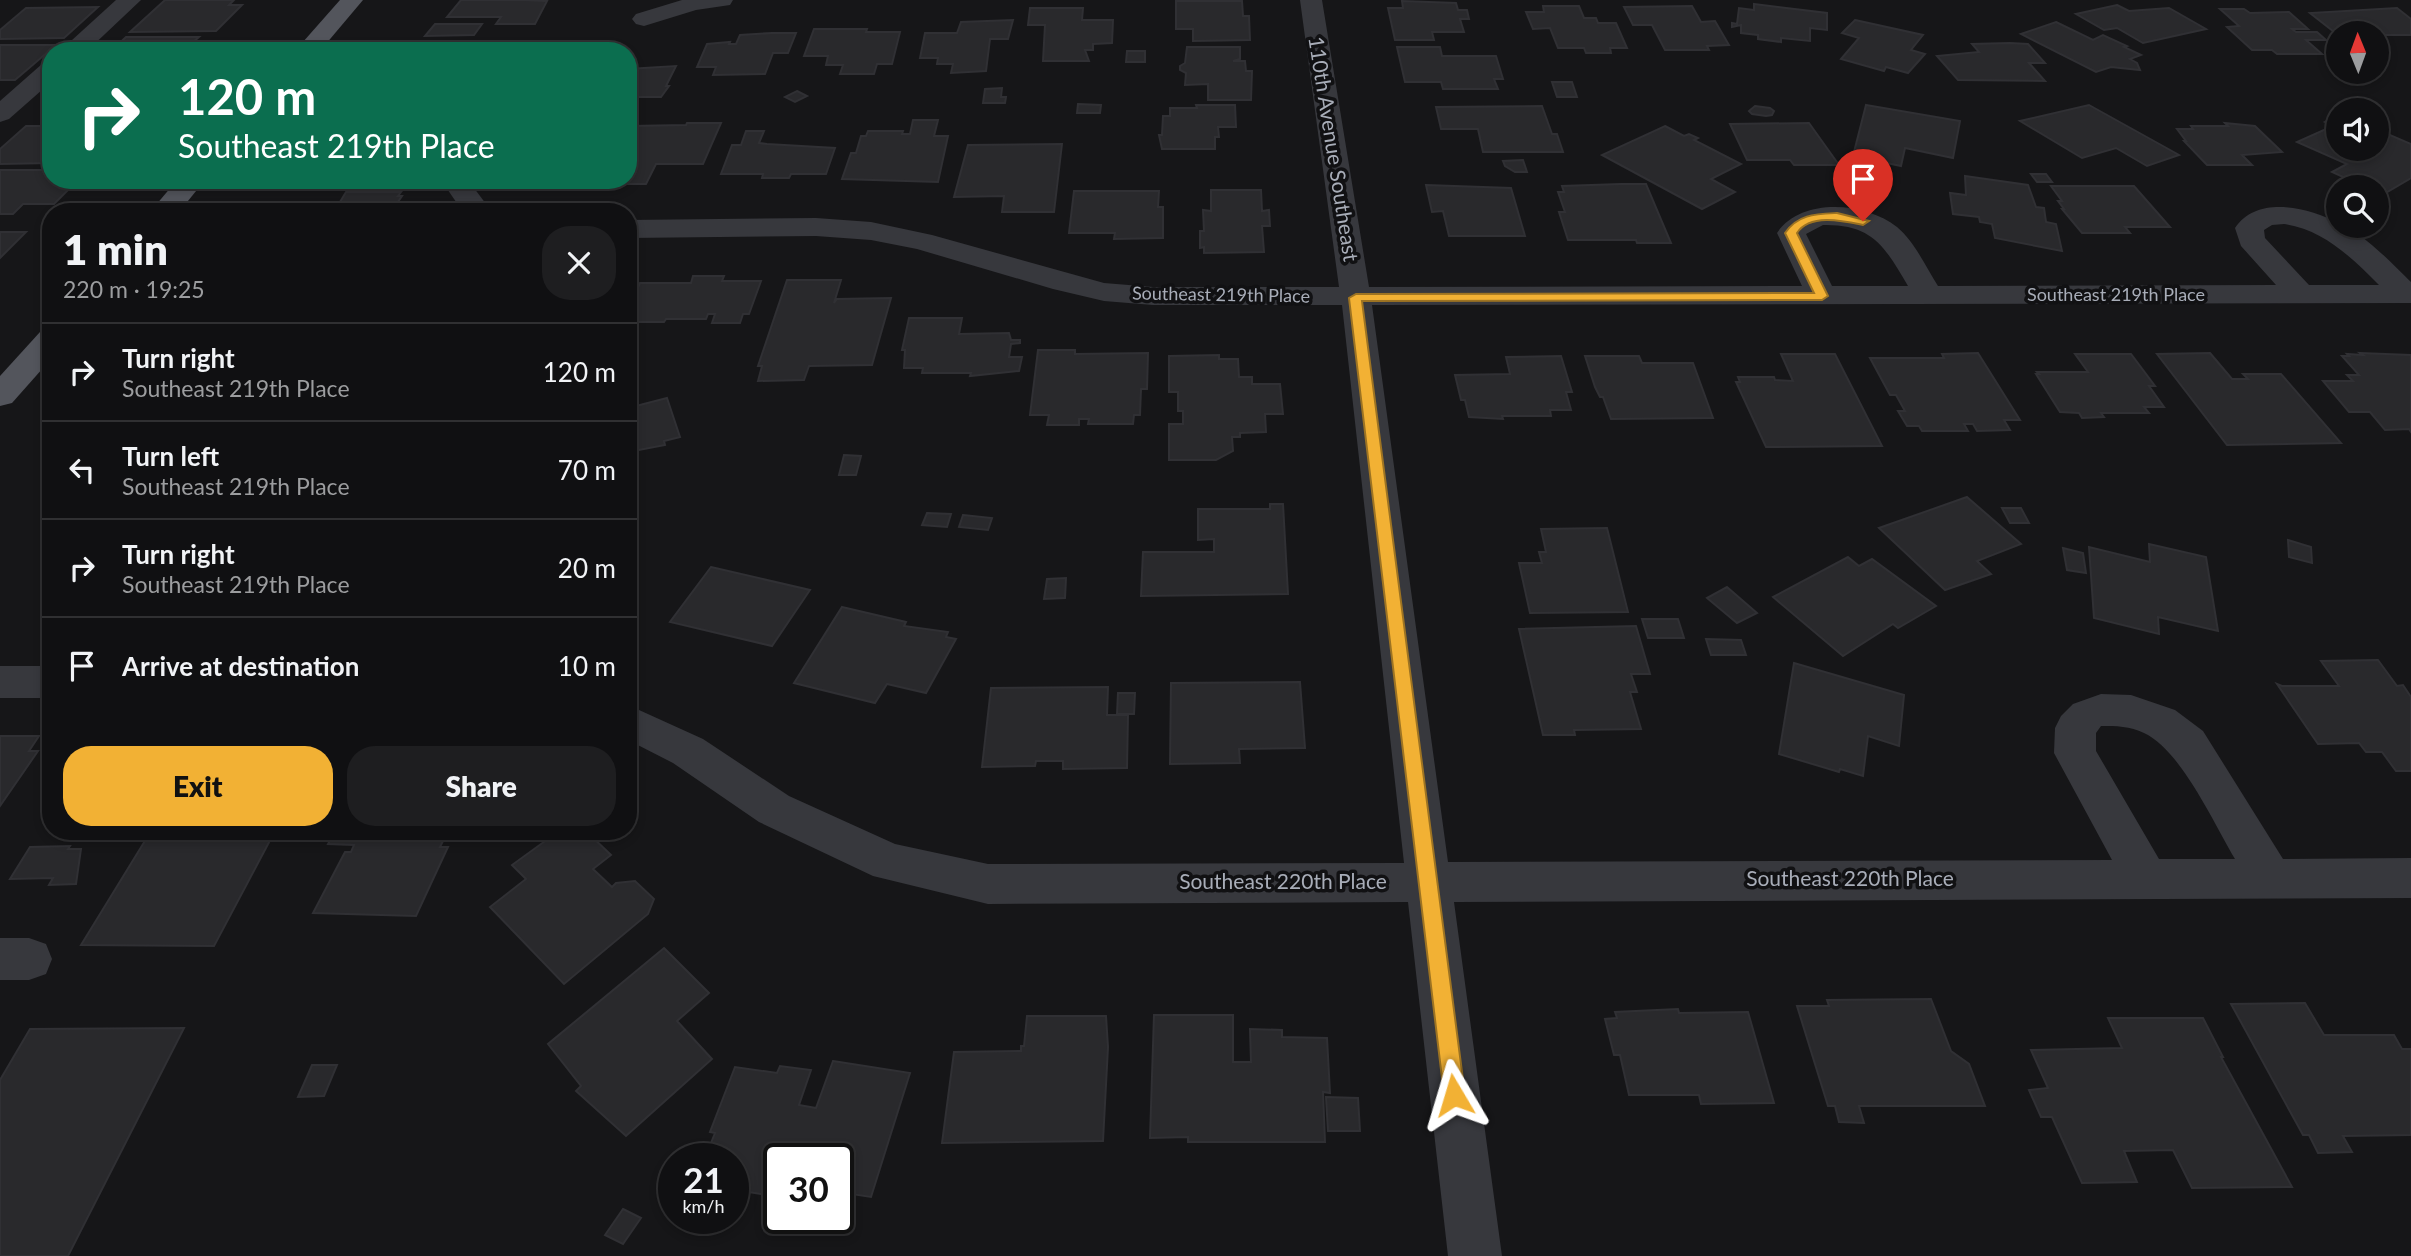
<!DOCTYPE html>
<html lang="en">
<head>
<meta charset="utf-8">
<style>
  :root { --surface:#101012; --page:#1e1e20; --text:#f1f3f6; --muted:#9c9d9f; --line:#303032; --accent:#f2b134 }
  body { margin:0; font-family:Lato,sans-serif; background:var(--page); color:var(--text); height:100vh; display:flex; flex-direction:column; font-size:26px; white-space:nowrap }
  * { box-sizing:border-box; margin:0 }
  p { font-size:23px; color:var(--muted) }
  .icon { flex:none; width:38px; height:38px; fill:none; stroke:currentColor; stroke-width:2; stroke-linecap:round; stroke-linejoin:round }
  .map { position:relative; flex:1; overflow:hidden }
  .sheet { position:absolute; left:42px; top:203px; width:595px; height:637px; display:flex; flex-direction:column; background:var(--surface); border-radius:28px; box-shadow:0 4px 10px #0003,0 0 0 2px var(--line) }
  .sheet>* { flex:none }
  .banner { position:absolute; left:42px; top:42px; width:595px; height:147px; border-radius:28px; box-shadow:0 4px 10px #0003,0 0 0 2px var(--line); background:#0b6e4f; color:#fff; overflow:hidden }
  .needle { width:46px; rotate:359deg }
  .buttons { position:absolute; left:2326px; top:21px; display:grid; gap:14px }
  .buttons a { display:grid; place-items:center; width:63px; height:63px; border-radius:50%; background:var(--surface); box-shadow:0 4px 10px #0003,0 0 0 2px var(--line); font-size:35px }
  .speed { position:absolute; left:658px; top:1143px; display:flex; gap:14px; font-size:35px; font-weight:700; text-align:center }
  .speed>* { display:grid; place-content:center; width:91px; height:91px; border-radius:50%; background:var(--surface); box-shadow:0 4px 10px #0003,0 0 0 2px var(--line); line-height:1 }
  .speed small { font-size:18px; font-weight:400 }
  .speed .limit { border:4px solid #111; border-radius:10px; background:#fff; color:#111 }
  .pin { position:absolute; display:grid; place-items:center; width:60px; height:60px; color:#fff; margin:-72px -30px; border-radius:50% 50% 50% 0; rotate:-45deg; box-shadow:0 0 7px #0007 }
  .pin .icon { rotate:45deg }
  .me { position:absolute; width:77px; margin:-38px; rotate:353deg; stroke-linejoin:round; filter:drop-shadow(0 0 5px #0008) }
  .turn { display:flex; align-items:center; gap:24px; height:147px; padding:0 21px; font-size:32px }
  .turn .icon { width:91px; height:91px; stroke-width:2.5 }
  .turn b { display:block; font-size:49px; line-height:60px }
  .round { display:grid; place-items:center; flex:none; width:74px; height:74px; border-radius:28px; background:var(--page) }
  .head { display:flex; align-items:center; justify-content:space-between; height:119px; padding:0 21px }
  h1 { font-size:42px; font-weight:800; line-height:52px }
  .button { display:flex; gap:14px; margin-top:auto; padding:14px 21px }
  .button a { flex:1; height:80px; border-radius:28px; background:var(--accent); color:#111; font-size:28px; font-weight:800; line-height:80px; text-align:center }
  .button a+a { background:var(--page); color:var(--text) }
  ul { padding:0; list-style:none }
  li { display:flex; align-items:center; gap:21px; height:98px; padding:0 21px; border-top:2px solid var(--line) }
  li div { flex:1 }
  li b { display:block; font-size:26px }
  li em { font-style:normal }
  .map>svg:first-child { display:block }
</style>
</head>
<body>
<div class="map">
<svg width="2411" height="1256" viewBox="0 0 2411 1256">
  <rect width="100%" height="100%" fill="#161618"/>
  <g fill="#29292c" stroke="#303034" stroke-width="2">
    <polygon points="165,0 234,0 229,5 242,5 216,31 130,32"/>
    <polygon points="461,0 524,0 547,1 535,24 496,24 501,17 447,17"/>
    <polygon points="1176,1 1242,1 1243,16 1249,16 1250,40 1193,41 1193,29 1176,29"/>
    <polygon points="1402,1 1456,3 1458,10 1467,10 1469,19 1460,19 1464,32 1432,32 1434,40 1395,40 1388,8 1403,8"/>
    <polygon points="1754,4 1827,13 1827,30 1810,28 1810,41 1781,38 1781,42 1758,39 1758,35 1741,33 1741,25 1732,27 1732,23 1737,24 1739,8 1754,10"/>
    <polygon points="2117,5 2129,11 2169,8 2206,29 2143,43 2117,28 2104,30 2076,14"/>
    <polygon points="1543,6 1579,6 1584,18 1596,18 1598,23 1616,23 1627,48 1610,48 1611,53 1586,53 1584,48 1558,48 1550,28 1533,29 1526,12 1544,12"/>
    <polygon points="1692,6 1701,22 1715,21 1729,45 1707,46 1709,50 1665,50 1652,25 1633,25 1624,7"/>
    <polygon points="98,7 64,38 0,39 0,30 26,8"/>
    <polygon points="1030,8 1083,8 1082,20 1113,20 1112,43 1093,44 1093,50 1085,50 1089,61 1043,61 1045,25 1028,25"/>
    <polygon points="2397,8 2411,19 2411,35 2338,35 2310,13"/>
    <polygon points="2220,9 2244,9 2250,13 2289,12 2308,29 2292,29 2296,32 2317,32 2326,40 2306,40 2322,54 2277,54 2272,50 2252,50 2227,27 2239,26"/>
    <polygon points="1013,20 1008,39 990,39 986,71 951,73 953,64 937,64 938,58 920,58 925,33 957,33 961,22"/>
    <polygon points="1855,20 1923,35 1911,50 1925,54 1908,73 1886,67 1884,71 1841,59 1859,38 1842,33"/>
    <polygon points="2056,22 2093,40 2103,35 2127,46 2124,47 2141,55 2130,59 2137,63 2140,70 2111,67 2096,72 2021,34"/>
    <polygon points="435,24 482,24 474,35 425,36"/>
    <polygon points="814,29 867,29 866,32 900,32 892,64 877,64 874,74 840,74 843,65 826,65 828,56 804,56"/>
    <polygon points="772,33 796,33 788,53 773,53 765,74 713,75 716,67 697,67 707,44 730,42 729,44 736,44 740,35"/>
    <polygon points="126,37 199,37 192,43 212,43 204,51 111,51"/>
    <polygon points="527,42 527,51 465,51 518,43"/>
    <polygon points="2010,43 2028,44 2045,63 2029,63 2045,81 1958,80 1937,56 1979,52 1972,44"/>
    <polygon points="0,45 56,45 15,80 0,80"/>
    <polygon points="1187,47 1240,47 1240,59 1233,61 1245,61 1246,71 1252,71 1251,100 1208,100 1208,84 1185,85 1186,73 1180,70 1180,66 1185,63"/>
    <polygon points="1397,47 1440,47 1442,56 1496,56 1503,79 1494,79 1498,89 1443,89 1441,82 1405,82"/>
    <polygon points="1127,51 1145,51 1145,62 1126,62"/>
    <polygon points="676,66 666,86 669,86 661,97 628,97 628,69"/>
    <polygon points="1552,82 1572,82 1577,97 1557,97"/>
    <polygon points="1002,88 1001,97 1006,97 1005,103 983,103 985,89"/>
    <polygon points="797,91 807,96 795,102 785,97"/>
    <polygon points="1078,104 1101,105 1100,113 1077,113"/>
    <polygon points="1196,105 1235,105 1236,127 1218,127 1219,137 1215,137 1215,149 1162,149 1159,135 1162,135 1163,116 1170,116 1170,108 1197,108"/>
    <polygon points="1866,105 1960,121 1953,158 1905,148 1901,166 1853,156"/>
    <polygon points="2089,105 2179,155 2147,166 2116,148 2082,158 2020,121"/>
    <polygon points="1542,106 1552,134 1557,134 1563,152 1483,152 1478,129 1441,129 1436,107"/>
    <polygon points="1755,106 1770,108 1774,111 1772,115 1766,116 1752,114 1749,111"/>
    <polygon points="2334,117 2338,119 2338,149 2376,149 2376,129 2411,144 2411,178 2382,195 2376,192 2376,187 2365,187 2332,172 2347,164 2297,142 2333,126 2325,122"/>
    <polygon points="913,120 938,120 934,136 948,136 938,182 842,179 851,153 856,153 861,136 866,136 868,131 903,131 902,134 910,134"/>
    <polygon points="687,123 721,123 703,164 656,164 646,184 599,184 601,180 628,180 630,126 686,125"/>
    <polygon points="1809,123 1839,165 1794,165 1790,160 1747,160 1730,124"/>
    <polygon points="2225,123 2255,126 2282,152 2242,155 2252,165 2207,165 2184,141 2186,141 2177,129 2193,129 2191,126 2228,126"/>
    <polygon points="26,126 51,126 51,163 0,164 0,149"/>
    <polygon points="1665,126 1684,136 1689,134 1698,138 1694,140 1741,164 1711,179 1735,192 1702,209 1602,155"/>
    <polygon points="746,131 764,131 759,143 767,144 835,148 826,174 791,174 789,178 762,178 763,174 721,174 732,145 741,145"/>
    <polygon points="1062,144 1054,212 1002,212 1004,196 954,197 968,145"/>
    <polygon points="1523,160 1527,172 1515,172 1505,166 1503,161"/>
    <polygon points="0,170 51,170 51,180 78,180 54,204 23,204 13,214 0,214"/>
    <polygon points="2031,174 2046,174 2052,182 2037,182"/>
    <polygon points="1965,176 2028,185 2036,207 2044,208 2046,222 2056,224 2062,251 1995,238 1992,224 1980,222 1979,217 1953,214 1950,193 1966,195"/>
    <polygon points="534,180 581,180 579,185 531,185"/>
    <polygon points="1621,184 1646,184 1671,243 1637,243 1636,240 1568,240 1559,212 1565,212 1558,192 1564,192 1562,186"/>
    <polygon points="1426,185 1511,188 1525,236 1449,236 1443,211 1432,212"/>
    <polygon points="2051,186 2134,186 2170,227 2125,227 2130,233 2082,233 2062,209 2064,209 2058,201 2062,201"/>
    <polygon points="1211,190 1261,190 1262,211 1269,210 1270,226 1262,226 1264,252 1204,253 1204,247 1200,248 1200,231 1204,231 1203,210 1211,211"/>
    <polygon points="1074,191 1159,191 1158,207 1163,207 1163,238 1114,239 1115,233 1069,233"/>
    <polygon points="346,192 401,192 398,196 402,196 391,212 332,212 336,202 340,202"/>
    <polygon points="0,232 26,232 0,258"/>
    <polygon points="693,276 724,276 722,281 761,281 749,314 743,314 740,323 712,323 715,314 708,314 706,319 666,319 664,322 633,322 635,319 628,319 628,310 640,283 691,283"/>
    <polygon points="787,280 841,280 834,303 837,299 891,298 872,365 809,366 804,380 758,381 762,366 758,366"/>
    <polygon points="909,318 962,318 959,334 1009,333 1011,340 1020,340 1020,343 1011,344 1009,357 1022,357 1019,371 970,376 971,373 922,373 923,368 904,368 905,350 902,350"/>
    <polygon points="1038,350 1075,350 1075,354 1148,353 1147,389 1141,389 1140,415 1134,415 1133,424 1088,424 1089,419 1079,419 1079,425 1047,425 1049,415 1030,415"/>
    <polygon points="1978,353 2020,420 2004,420 2010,430 1977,431 1973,424 1964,424 1968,431 1922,431 1919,426 1907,426 1898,411 1905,411 1896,395 1890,395 1870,358 1944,358 1942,354"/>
    <polygon points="2210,353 2232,379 2248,379 2243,374 2281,374 2341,443 2227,445 2157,354"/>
    <polygon points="2360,353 2411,355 2411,432 2409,429 2385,430 2370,412 2349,412 2323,381 2353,381 2347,375 2359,375 2342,356 2349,356 2347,354 2363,355"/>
    <polygon points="1781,354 1835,354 1882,446 1766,447 1736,382 1740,382 1738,377 1774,377 1775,380 1793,381"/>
    <polygon points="2075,354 2131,354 2155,386 2149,386 2164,407 2144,407 2149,413 2101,413 2104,417 2082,418 2079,413 2060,412 2036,374 2039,374 2037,372 2088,372"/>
    <polygon points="1219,355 1219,359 1238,359 1239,377 1252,377 1252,384 1280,384 1283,414 1265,414 1266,432 1240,433 1240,437 1232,437 1233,451 1216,460 1169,460 1169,424 1183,424 1183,411 1178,411 1178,392 1169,392 1169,356"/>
    <polygon points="1561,356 1572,392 1566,392 1571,410 1550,410 1551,416 1502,416 1503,419 1469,417 1465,400 1461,400 1455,375 1510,374 1506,357"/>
    <polygon points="1585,356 1639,356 1642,363 1693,363 1713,418 1611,419 1603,397 1600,397 1595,387"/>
    <polygon points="667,398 680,437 664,441 665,445 628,452 628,408"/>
    <polygon points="844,455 861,456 856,475 839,475"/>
    <polygon points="1967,497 2021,544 1977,561 1991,574 1945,590 1879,528"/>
    <polygon points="1270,504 1283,504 1288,594 1141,596 1143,552 1214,552 1214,539 1198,540 1198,509 1270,509"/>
    <polygon points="2002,508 2021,508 2029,523 2010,523"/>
    <polygon points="927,513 951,514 947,527 922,525"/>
    <polygon points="963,515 992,518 988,530 959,527"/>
    <polygon points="1607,528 1628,612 1530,613 1519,563 1542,563 1539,552 1546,552 1541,529"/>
    <polygon points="2288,540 2311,547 2312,563 2289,557"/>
    <polygon points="2149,544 2206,557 2218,631 2158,617 2159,634 2094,618 2089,547 2150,562"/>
    <polygon points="2063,548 2083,553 2086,573 2067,570"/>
    <polygon points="1848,557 1859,566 1872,559 1936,606 1898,628 1893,624 1843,656 1773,597"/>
    <polygon points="711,567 810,590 772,646 670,622"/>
    <polygon points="1066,578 1065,598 1044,599 1047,579"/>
    <polygon points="1727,587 1757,613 1737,623 1707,598"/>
    <polygon points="842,607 906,622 904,626 948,632 946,637 956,639 926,693 887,684 875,703 794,683"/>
    <polygon points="1642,619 1678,619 1684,638 1648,638"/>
    <polygon points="1636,626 1650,674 1631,674 1637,692 1630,692 1641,729 1574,730 1575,735 1543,735 1519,629"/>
    <polygon points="1706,639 1741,640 1746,655 1711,655"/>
    <polygon points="2378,660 2397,686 2403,685 2411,697 2411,771 2396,771 2382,752 2366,752 2359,743 2318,744 2277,684 2282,686 2339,686 2321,661"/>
    <polygon points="1794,663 1904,695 1899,746 1868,736 1863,776 1840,769 1839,772 1779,754"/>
    <polygon points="1300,682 1305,748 1239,749 1240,763 1170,764 1171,683"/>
    <polygon points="1108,687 1107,715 1128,715 1127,768 1063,769 1063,761 1036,761 1035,766 982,767 991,688"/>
    <polygon points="1118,693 1135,693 1134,714 1117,714"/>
    <polygon points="0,736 39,736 29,751 38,751 0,806"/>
    <polygon points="151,831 275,831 214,946 81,945"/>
    <polygon points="335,831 448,831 440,847 448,847 416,916 313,913 345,852 351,852 354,845 328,844"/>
    <polygon points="559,831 586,831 611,855 593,869 612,887 616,883 635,881 654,899 648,914 564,984 490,907 526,879 512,865"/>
    <polygon points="70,846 68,849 81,849 76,884 49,885 53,878 10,879 30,847"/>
    <polygon points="664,948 709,993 677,1021 712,1059 626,1136 576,1091 581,1086 548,1044"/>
    <polygon points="1931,999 1951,1051 1969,1064 1985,1106 1859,1106 1864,1123 1839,1122 1835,1106 1828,1106 1797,1006 1829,1006 1827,1000"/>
    <polygon points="2305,1003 2324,1035 2394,1035 2402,1049 2411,1049 2411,1135 2343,1136 2352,1152 2318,1153 2309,1135 2303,1135 2231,1004"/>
    <polygon points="1678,1009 1679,1013 1748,1012 1774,1103 1701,1104 1699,1095 1629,1095 1620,1055 1614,1055 1605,1019 1617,1018 1615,1012"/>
    <polygon points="1154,1015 1233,1015 1233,1062 1251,1062 1250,1029 1282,1030 1282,1037 1327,1038 1330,1093 1323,1092 1325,1142 1188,1142 1188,1137 1150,1138"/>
    <polygon points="1027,1016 1106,1016 1108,1047 1103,1141 942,1143 954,1052 1021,1051 1021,1046 1024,1046"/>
    <polygon points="2108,1018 2203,1018 2223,1057 2221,1057 2292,1187 2192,1188 2173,1150 2124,1151 2137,1182 2082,1183 2052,1117 2041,1117 2029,1090 2048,1088 2031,1050 2122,1048"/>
    <polygon points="184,1028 68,1256 0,1256 0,1080 30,1029"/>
    <polygon points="833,1061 910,1073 871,1197 838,1192 838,1158 779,1158 779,1197 736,1190 739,1183 733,1182 733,1158 705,1158 715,1133 710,1132 735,1067 777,1073 780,1066 811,1070 799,1105 816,1108"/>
    <polygon points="312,1065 337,1065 324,1096 298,1097"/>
    <polygon points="1326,1097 1358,1098 1360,1131 1328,1131"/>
    <polygon points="623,1209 641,1218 623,1244 605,1235"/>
  </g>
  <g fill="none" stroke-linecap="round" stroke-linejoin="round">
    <g fill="#37383d" fill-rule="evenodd">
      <polygon points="116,0 141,0 87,51 60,51"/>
      <polygon points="682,0 733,0 730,5 696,10 644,26 636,24 632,19 636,14"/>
      <path d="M1300,0h22l47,287 433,-1 -25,-53c24,-36 88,-31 120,-6 17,14 29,40 41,59l338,-1 -35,-39 -6,-18c22,-33 73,-21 103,-5v3c20,0 58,42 73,56v21l-1039,2 76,557 664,-2 -58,-107 1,-25 6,-12 12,-12 28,-10 30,1 44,15 28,21 80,128 128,-1v40l-957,4 48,354h-54l-40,-354 -420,2 -115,-28 -114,-54 -86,-59 -45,-23v-35l75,34 86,57 106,48 93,20 416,-1 -62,-558h-189l-49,-4 -51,-12 -136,-40 -46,-9 -55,-4 -188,2v-18l188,-2 55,4 61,13 172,48 49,4h186zM2284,224c40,6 68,34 95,61h-70l-44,-47 -1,-8 8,-5zM1823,225c50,-1 62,22 85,61h-76l-26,-52zM2101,726c15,0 29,0 43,7 37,17 70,91 91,126h-76l-63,-108v-18z"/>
      <polygon points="51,62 51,82 9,119 0,122 0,101 42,64"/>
      <polygon points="441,180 468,180 492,212 463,212"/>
      <rect x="0" y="666" width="51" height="32"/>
      <polygon points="0,938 29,938 46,944 52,959 46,974 29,980 0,980"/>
    </g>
    <g fill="#53555c" fill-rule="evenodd">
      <polygon points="340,0 363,0 320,51 295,51"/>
      <polygon points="177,180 205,180 179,212 150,212"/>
      <polygon points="51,329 51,359 12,403 0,406 0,376 40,332"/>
    </g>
  </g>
  <path fill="#f2b134" stroke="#9d7322" stroke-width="2" d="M1837,213l32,8 -6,4c-19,-4 -53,-12 -66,8l31,63 -6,4 -460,1 103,794 -3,7 -8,3 -7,-3 -3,-7 -95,-797 7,-4 458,-1 -29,-60c13,-19 31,-19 52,-20z"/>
  <g text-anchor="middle" stroke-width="7" stroke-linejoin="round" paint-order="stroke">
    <g font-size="18" fill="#a8adb8" stroke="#111113">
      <text transform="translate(1221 295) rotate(1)" y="6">Southeast 219th Place</text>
      <text x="2116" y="301">Southeast 219th Place</text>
    </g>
    <g font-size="21" fill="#a8adb8" stroke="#111113">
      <text transform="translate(1333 149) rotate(81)" y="7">110th Avenue Southeast</text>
      <text x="1850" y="886">Southeast 220th Place</text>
      <text x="1283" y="889">Southeast 220th Place</text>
    </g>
  </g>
</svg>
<div class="buttons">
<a><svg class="needle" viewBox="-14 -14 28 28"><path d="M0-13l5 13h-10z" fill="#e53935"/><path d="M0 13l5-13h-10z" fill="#9c9d9f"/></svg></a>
<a><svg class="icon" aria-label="sound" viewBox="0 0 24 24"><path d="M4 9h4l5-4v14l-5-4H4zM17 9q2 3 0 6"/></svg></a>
<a><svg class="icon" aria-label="search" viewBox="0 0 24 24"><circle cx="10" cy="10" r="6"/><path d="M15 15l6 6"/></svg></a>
</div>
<div class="speed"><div>21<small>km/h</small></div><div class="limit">30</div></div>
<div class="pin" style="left:1863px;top:221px;background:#d93025"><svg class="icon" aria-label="arrive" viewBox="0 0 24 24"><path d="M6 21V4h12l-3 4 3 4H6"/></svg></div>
<svg class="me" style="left:1454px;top:1095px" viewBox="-20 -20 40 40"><path d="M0-17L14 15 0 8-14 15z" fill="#f2b134" stroke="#fff" stroke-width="4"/></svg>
<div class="banner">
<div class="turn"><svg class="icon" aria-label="right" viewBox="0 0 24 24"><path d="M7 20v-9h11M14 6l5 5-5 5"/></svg><div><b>120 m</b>Southeast 219th Place</div></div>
</div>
<section class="sheet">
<div class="head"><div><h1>1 min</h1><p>220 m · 19:25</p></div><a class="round"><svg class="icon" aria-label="close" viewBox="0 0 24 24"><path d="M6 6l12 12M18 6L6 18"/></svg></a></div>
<ul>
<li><svg class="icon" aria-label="right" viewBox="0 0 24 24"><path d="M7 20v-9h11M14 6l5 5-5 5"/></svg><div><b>Turn right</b><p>Southeast 219th Place</p></div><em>120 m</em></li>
<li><svg class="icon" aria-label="left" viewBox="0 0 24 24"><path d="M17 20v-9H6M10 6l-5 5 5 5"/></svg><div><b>Turn left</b><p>Southeast 219th Place</p></div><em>70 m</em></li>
<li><svg class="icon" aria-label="right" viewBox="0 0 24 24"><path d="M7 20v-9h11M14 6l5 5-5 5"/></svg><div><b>Turn right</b><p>Southeast 219th Place</p></div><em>20 m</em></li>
<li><svg class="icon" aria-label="arrive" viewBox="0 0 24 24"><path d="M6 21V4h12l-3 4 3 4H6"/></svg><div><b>Arrive at destination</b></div><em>10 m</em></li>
</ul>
<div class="button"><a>Exit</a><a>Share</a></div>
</section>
</div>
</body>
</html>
